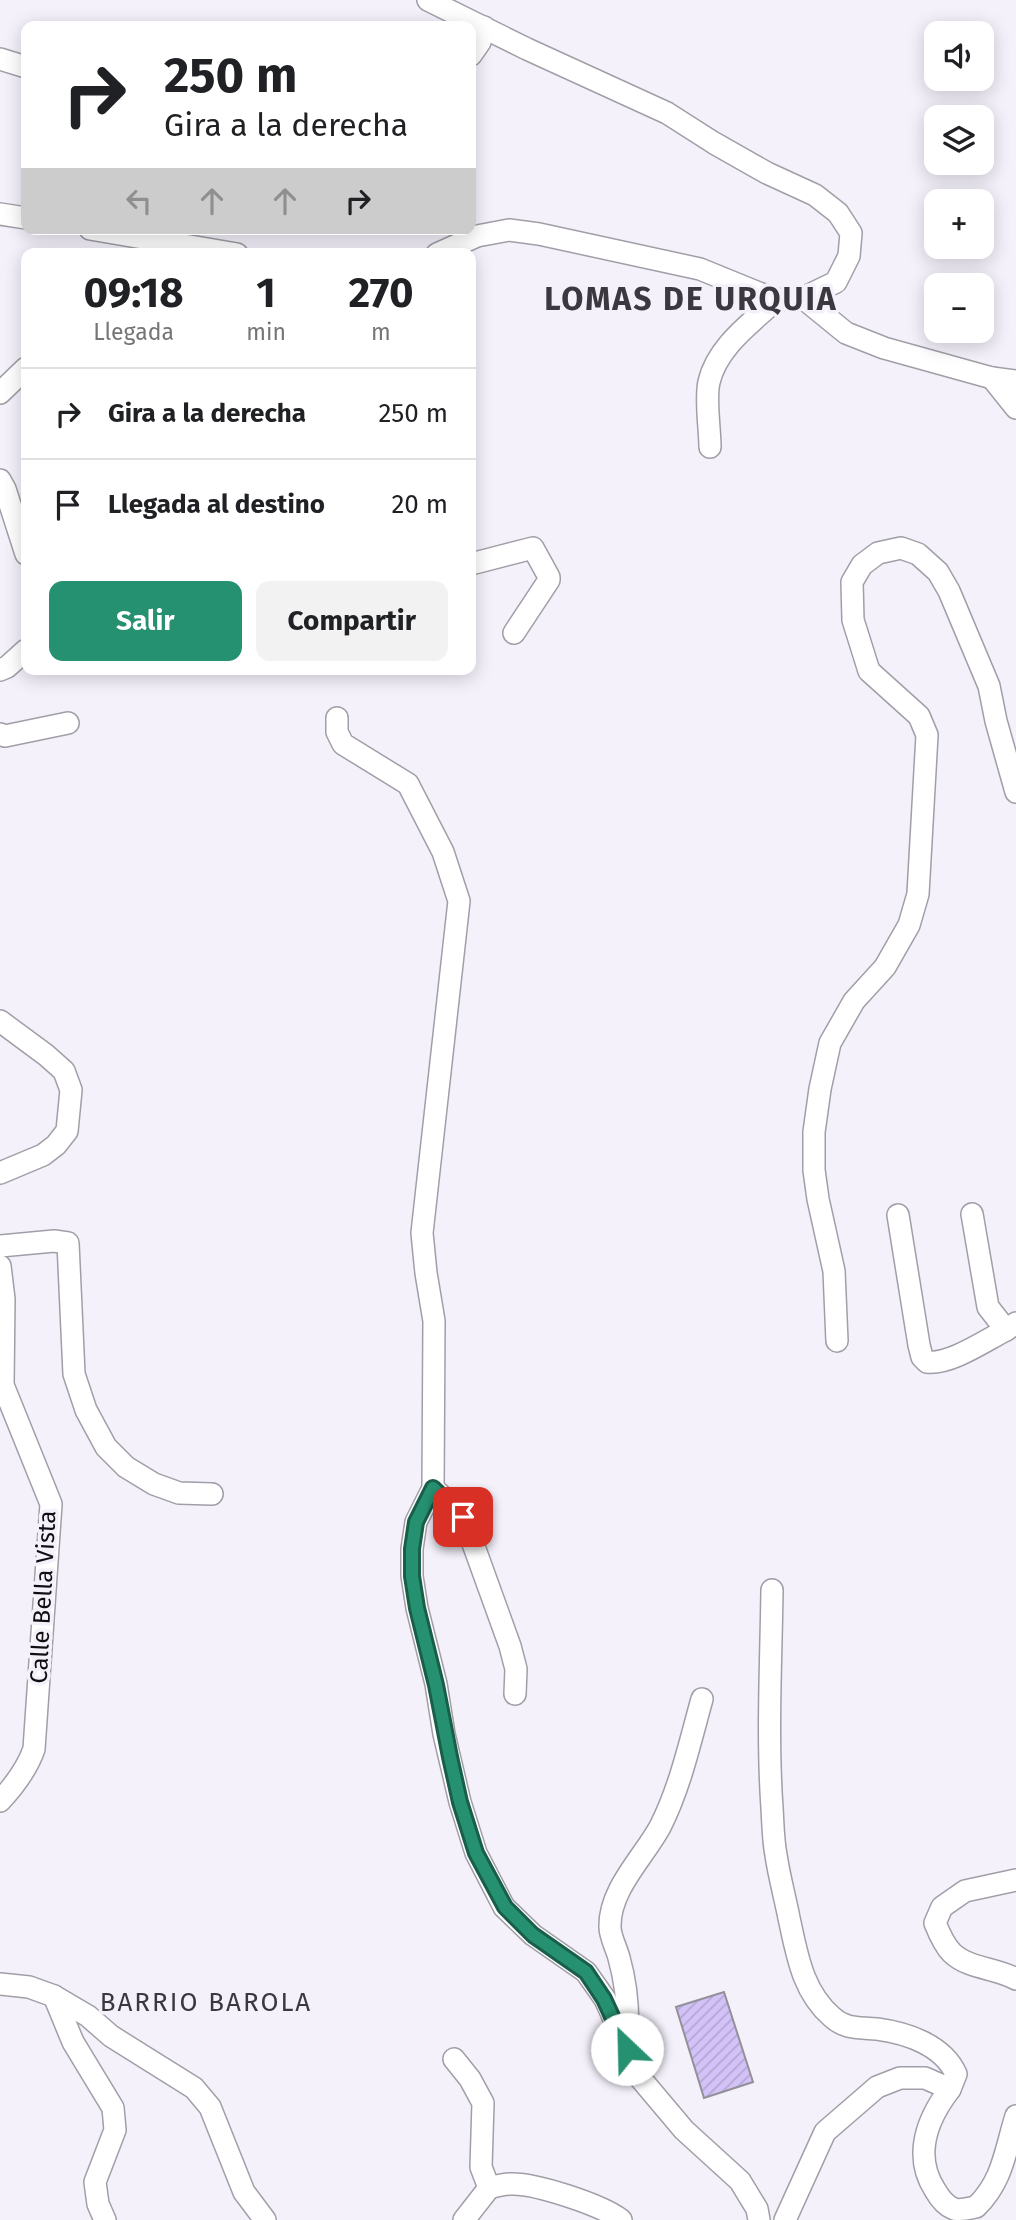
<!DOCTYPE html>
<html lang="es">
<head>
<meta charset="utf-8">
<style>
  :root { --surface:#fff; --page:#f2f2f2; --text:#202124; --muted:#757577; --line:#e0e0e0; --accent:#269170 }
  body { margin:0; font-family:"Fira Sans",sans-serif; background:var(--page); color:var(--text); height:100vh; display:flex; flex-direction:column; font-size:26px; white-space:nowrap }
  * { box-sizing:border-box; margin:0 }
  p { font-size:23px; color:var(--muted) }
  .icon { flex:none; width:38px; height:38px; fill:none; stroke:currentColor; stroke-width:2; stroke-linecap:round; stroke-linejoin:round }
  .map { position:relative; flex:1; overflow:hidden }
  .drawer { position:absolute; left:21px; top:248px; width:455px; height:427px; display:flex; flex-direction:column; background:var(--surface); border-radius:14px; box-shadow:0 4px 18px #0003 }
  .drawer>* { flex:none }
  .hud { position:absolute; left:21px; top:21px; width:455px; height:214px; border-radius:14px; box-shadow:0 4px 18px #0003; background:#fff; color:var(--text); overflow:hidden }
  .controls { position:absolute; left:924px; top:21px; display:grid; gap:14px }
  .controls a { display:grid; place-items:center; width:70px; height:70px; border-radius:14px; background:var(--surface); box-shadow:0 4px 18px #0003; font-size:35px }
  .pin { position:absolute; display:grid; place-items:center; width:60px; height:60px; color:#fff; margin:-30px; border-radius:14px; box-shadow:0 4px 10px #0006 }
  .me { position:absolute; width:77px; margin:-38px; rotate:336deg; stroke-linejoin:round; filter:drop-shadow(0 0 5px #0008) }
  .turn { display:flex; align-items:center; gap:24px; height:147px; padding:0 28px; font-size:32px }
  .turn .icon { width:91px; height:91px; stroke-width:2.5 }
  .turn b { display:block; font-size:49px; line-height:60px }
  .lanes { display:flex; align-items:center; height:66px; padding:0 28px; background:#0003; justify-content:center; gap:35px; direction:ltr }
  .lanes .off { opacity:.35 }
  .eta { display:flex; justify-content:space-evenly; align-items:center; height:119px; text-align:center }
  .eta b { font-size:42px; font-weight:700; line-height:49px }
  .button { display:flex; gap:14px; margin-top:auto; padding:14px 28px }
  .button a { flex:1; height:80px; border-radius:14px; background:var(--accent); color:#fff; font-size:28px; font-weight:700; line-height:80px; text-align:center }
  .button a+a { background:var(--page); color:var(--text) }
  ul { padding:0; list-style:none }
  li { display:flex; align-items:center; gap:21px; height:91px; padding:0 28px; border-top:2px solid var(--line) }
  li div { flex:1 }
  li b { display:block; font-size:26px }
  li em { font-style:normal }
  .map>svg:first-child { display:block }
</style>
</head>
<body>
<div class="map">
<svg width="1016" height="2220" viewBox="0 0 1016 2220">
  <defs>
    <pattern id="building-hatch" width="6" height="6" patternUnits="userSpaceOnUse" patternTransform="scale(1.75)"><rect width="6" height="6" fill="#d3c2f7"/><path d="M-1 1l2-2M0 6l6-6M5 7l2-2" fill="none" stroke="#b4a6d3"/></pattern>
  </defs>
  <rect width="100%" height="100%" fill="#f4f1fb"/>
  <polygon fill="url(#building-hatch)" stroke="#93909a" stroke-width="2" points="724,1992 753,2082 704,2098 676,2007"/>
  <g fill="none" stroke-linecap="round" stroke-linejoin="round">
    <g stroke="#a19ea8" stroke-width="24">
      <g id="minor">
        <polyline points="428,0 527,49 667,113 714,143 767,173 815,195 838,213 851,233 849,256 836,282 803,298 776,300 700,269 539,234 509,230 477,236 437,254"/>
        <polyline points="471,55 480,42 484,27"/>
        <polyline points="0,59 26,67"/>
        <polyline points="0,214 26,218"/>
        <polyline points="90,229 237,254"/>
        <polyline points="803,298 846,333 884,348 992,378 1016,381"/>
        <polyline points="992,378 1016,408"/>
        <polyline points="0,393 26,368"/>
        <path d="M710,447c0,-17 -5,-49 -1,-65 8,-35 42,-59 67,-82"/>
        <polyline points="0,480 5,489 26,554"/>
        <polyline points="471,564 533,548 549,577 549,580 514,633"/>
        <polyline points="0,670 7,667 26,650"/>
        <polyline points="337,718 337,732 343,744 408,784 443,852 459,901 422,1233 426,1273 434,1321 433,1488 416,1522 412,1549 412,1576 417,1608 436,1684 444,1734 460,1802 476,1853 504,1907 533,1935 586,1972 605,1999 641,2079 684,2130 740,2181 757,2209 759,2220"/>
        <polyline points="0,734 5,736 68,723"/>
        <polyline points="0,1021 46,1055 64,1071 71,1090 67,1131 56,1145 43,1155 0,1173"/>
        <polyline points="972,1214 988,1307 1006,1330 1016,1323"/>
        <path d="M898,1215l21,130 3,12 5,5c23,3 59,-22 79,-32"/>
        <polyline points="0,1246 54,1241 68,1243 74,1374 86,1410 106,1447 126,1467 154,1484 179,1493 212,1494"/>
        <path d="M0,1266l4,33 -1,86 48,119 -17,245c-7,20 -19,36 -34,52"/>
        <polyline points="837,1341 834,1271 818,1199 814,1170 814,1132 820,1089 830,1043 854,1001 885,967 909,925 918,894 927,735 919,716 869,671 853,620 852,582 862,565 878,553 901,548 918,554 938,572 949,591 989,686 996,721 1016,792"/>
        <polyline points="433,1488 463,1516 510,1646 516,1669 515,1694"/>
        <path d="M772,1590c-1,73 -5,146 0,218 1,15 1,32 4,47 3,21 9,42 13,63 8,36 13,73 43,99 14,13 28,10 45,12 30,4 66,16 79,45l-6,15"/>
        <path d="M1016,1880l-51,11 -23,16 -7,16c4,10 9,22 17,30 17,16 45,15 64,26"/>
        <polyline points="0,1984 29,1987 54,1996 88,2016 111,2036 194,2088 210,2107 244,2192 265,2220"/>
        <polyline points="54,1996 73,2042 113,2108 115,2130 95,2182 98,2204 105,2220"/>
        <path d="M627,2044c2,-29 0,-58 -8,-86 -2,-9 -9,-21 -9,-31 -1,-37 33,-69 50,-100 20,-39 30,-85 42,-128"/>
        <polyline points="454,2059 470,2079 483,2103 481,2167 489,2188"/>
        <path d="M464,2220l25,-32c7,-2 14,-4 22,-4 24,-1 91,21 110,36"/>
        <path d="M785,2220l40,-88 52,-45 23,-9h25l25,11c-23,30 -37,67 -15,101 4,7 11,16 19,19 6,2 16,-1 22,-2 27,-26 29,-56 40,-91"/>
      </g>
    </g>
    <use href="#minor" stroke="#fff" stroke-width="21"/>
  </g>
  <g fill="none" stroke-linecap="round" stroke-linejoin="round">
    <g stroke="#195e49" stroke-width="18">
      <polyline id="route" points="463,1517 433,1488 416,1522 412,1549 412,1576 417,1608 436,1685 450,1757 460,1802 476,1853 505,1907 533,1935 586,1972 604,1999 627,2049"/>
    </g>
    <use href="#route" stroke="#269170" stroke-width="12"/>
  </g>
  <g text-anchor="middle" stroke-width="7" stroke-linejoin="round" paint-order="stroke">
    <g font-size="24" fill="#0f0e12" stroke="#f4f1fb">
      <text transform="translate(43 1597) rotate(-87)" y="8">Calle Bella Vista</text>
    </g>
    <g font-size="26" letter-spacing="2" fill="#3b3840" stroke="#f4f1fb">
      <text x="206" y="2011">BARRIO BAROLA</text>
    </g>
    <g font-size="32" font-weight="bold" letter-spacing="2" fill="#3b3840" stroke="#f4f1fb">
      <text x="691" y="310">LOMAS DE URQUIA</text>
    </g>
  </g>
</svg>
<div class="controls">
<a><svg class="icon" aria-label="sound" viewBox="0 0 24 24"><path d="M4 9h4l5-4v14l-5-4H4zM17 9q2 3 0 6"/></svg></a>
<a><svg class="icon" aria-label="layers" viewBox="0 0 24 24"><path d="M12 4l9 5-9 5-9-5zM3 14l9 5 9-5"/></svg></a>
<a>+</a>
<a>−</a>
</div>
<div class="pin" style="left:463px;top:1517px;background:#d93025"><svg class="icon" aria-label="arrive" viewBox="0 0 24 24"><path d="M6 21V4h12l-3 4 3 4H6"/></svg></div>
<svg class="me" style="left:627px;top:2049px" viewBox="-20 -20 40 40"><circle r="19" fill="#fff"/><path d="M0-13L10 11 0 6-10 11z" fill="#269170"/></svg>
<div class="hud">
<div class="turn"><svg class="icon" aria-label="right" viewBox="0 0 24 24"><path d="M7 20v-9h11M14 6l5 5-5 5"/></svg><div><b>250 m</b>Gira a la derecha</div></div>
<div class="lanes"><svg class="icon off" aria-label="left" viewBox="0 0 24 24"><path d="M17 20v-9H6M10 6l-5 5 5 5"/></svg><svg class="icon off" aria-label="ahead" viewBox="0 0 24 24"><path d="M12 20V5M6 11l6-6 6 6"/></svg><svg class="icon off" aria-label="ahead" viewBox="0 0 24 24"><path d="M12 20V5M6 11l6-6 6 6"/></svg><svg class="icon" aria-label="right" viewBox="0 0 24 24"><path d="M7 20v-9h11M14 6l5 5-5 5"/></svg></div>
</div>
<section class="drawer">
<div class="eta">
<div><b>09:18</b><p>Llegada</p></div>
<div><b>1</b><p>min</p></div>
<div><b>270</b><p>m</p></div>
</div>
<ul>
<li><svg class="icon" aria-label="right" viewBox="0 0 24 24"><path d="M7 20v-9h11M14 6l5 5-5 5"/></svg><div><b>Gira a la derecha</b></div><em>250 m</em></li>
<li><svg class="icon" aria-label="arrive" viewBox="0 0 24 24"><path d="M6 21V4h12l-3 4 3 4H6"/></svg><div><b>Llegada al destino</b></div><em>20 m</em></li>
</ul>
<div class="button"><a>Salir</a><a>Compartir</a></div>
</section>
</div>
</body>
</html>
